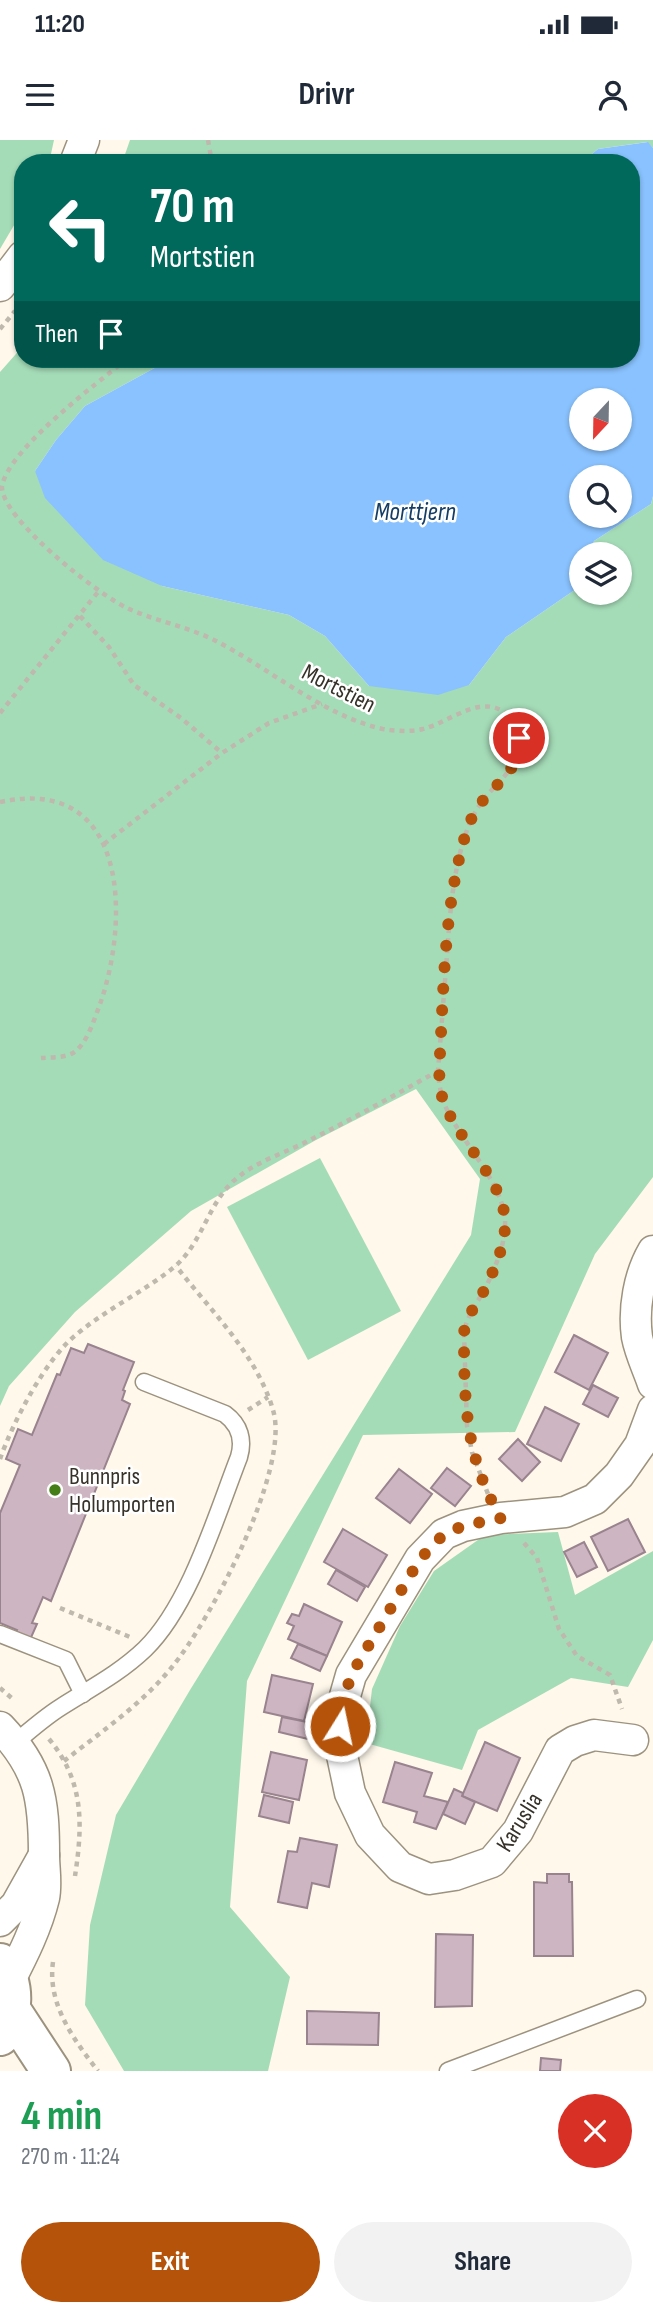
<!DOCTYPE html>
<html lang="en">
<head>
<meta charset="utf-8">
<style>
  :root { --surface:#fff; --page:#f2f2f3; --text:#1f2937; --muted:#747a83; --accent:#b45309 }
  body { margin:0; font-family:"Sofia Sans Condensed",sans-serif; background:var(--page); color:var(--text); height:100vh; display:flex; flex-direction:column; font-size:26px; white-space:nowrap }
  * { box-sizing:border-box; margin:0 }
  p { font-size:23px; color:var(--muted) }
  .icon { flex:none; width:38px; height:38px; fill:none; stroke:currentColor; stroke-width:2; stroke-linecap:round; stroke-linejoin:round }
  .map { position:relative; height:1931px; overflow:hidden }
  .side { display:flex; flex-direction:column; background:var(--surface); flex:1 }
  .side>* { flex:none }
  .guide { position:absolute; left:14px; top:14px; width:626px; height:214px; border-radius:28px; box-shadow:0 2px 5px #0004; background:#00695c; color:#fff; overflow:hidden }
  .needle { width:46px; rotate:202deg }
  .tools { position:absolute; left:569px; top:248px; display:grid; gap:14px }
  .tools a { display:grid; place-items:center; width:63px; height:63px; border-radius:50%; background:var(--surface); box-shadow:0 2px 5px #0004; font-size:35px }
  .pin { position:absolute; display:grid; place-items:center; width:60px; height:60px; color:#fff; margin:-30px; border:4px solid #fff; border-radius:50%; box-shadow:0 2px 7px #0007 }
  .me { position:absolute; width:77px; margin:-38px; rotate:10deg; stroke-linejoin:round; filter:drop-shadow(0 0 5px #0008) }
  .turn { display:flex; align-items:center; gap:24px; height:147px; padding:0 21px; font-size:32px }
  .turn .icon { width:91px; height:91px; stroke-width:2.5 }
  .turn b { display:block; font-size:49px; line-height:60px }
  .then { display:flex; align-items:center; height:66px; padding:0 21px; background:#0003; gap:14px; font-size:26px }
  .round { display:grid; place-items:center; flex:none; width:74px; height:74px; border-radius:37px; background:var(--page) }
  .summary { display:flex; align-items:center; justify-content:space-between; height:119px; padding:0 21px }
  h1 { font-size:42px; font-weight:700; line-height:52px; color:#1e9e55 }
  .button { display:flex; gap:14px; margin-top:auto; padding:14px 21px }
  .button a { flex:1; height:80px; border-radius:42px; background:var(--accent); color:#fff; font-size:28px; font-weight:700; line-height:80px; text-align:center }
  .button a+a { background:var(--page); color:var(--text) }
  .status { display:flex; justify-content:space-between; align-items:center; height:49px; padding:0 35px; background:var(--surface); direction:ltr }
  .status svg { height:19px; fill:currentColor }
  header { display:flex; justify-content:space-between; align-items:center; height:91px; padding:0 21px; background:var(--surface); font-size:32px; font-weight:700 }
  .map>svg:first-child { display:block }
</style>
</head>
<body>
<div class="status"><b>11:20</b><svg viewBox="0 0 49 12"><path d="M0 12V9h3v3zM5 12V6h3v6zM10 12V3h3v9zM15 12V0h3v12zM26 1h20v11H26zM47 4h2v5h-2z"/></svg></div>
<header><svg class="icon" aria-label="menu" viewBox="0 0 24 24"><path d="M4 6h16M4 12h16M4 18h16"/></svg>Drivr<svg class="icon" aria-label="person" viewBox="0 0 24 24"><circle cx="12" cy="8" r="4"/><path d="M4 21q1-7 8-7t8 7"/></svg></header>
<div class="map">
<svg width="653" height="1931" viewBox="0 0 653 1931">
  <rect width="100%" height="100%" fill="#fff8eb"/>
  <g fill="#a5dcb8">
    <polygon points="0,0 54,0 49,23 23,23 23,70 0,109"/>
    <polygon points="130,0 653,0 653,8 647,2 598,9 581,23 122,23"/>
    <polygon points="23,206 23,219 171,219 85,266 56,300 35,331 162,446 289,475 325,496 369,546 469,545 506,497 579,447 581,441 581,453 620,453 620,415 590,415 594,401 651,364 653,356 653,1037 595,1114 515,1292 363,1295 247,1541 230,1767 290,1837 268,1931 124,1931 85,1865 90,1785 116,1675 190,1550 471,1095 480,1039 416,949 316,1000 191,1071 75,1172 9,1246 0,1266 0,232"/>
    <polygon points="320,1018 401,1171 308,1220 227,1067"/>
    <polygon points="558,1392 575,1455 653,1411 653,1500 628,1547 571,1538 478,1590 462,1630 366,1603 372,1549 400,1486 434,1431 485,1395"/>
  </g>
  <path fill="#89c2fe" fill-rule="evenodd" d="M648,2l5,6v348l-2,8 -57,37 -4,14h-9l-2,32 -73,50 -37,48 -31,10 -69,-9 -44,-50 -36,-21 -127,-29 -59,-26 -58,-62 -10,-27 21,-31 29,-34 86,-47h461v-196h-51l17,-14zM581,261h39v38h-39zM581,338h39v38h-39z"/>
  <g fill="#cdb5c1" stroke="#99838e" stroke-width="2">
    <polygon points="574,1195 608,1213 589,1250 555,1232"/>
    <polygon points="88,1204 134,1222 123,1250 125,1251 122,1260 130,1264 51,1461 43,1457 32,1483 37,1484 29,1502 14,1496 17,1490 0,1483 0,1373 20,1325 6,1319 18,1289 32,1295 57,1234 60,1235 71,1208 84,1213"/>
    <polygon points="593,1245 618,1258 608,1277 583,1264"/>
    <polygon points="545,1267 579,1284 561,1321 527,1304"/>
    <polygon points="518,1299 540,1322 522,1341 499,1319"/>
    <polygon points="447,1328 471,1346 455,1366 431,1348"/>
    <polygon points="399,1329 432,1354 410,1383 376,1358"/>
    <polygon points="628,1379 645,1412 608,1431 591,1397"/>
    <polygon points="343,1389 387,1415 368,1447 324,1422"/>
    <polygon points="584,1402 597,1427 577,1437 564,1412"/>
    <polygon points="336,1430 365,1447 357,1461 328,1444"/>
    <polygon points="304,1464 342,1482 327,1516 288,1499 294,1486 287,1483 292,1474 299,1476"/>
    <polygon points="298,1504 327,1516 320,1531 291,1518"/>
    <polygon points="272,1535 313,1544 304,1581 264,1572"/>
    <polygon points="282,1577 312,1583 308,1599 279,1592"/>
    <polygon points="485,1602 520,1618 497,1671 462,1656"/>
    <polygon points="271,1612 307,1620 299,1660 262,1652"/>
    <polygon points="395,1622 432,1633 424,1656 448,1662 436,1689 414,1682 417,1672 383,1662"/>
    <polygon points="454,1649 463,1653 462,1656 475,1662 465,1684 443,1674"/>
    <polygon points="264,1655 293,1662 289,1683 259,1676"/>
    <polygon points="300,1698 337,1705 329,1747 312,1743 307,1768 278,1762 288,1711 297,1712"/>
    <polygon points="547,1734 569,1734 569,1742 572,1742 573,1816 534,1816 534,1742 547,1743"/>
    <polygon points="436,1794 473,1795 472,1866 435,1867"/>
    <polygon points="307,1871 379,1873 378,1905 307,1904"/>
    <polygon points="541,1918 561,1920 560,1931 540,1931"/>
  </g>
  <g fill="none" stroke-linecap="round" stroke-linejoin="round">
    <g stroke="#9c927e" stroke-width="19">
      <g id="lane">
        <polyline points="0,1494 66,1520 83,1554"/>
        <path d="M15,1603c15,-13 30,-26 46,-36 30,-19 59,-34 84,-58 45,-44 71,-133 94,-192 5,-17 1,-32 -14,-43l-81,-32"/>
        <polyline points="448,1931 637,1859"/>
      </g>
    </g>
    <g stroke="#9c927e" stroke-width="33">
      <g id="street">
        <polyline points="75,23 84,0"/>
        <polyline points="0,146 23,116"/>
        <path d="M653,1111c-14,24 -20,57 -16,86 3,16 11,32 16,47"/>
        <path d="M0,1587c40,42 44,72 44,128 0,14 3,29 0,43 -7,29 -21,57 -35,84"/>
        <polyline points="633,1600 594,1595 575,1601 560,1610 518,1691 492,1722 455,1735 429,1739 400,1727 370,1695 350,1653 339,1601 341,1570 351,1535 420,1419 444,1394 463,1386 501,1378 565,1372 595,1359 619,1335 640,1305 653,1270"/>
        <polyline points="0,1781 16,1765 44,1715"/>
      </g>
    </g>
    <g stroke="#9c927e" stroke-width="42">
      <g id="primary">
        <path d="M0,1823c16,23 14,50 0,73"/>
        <polyline points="11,1870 51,1931"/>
      </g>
    </g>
    <g stroke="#beb8ad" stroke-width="4.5" stroke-dasharray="5 5" stroke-linecap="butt">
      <polyline points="208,0 212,23"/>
      <polyline points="0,189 15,171"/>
      <path d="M127,219c-31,25 -118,90 -125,127 -2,32 97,109 125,122 28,13 59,18 87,32 54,27 109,76 169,89 13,2 27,3 40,0 28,-7 65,-42 89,-8 25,33 -10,55 -28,78 -7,9 -13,20 -17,31 -14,39 -17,83 -20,125 -3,39 -6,77 -9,116 1,11 2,21 6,32 15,38 64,83 61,124 -1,21 -11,43 -20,62 -8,14 -18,27 -21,43l3,94 5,26 16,42"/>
      <polyline points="80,476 109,507 134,545 181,578 222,613"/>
      <polyline points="0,573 98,452"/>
      <path d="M0,662c130,-28 130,120 99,205 -6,15 -12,37 -26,46 -9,5 -21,4 -32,5"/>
      <polyline points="104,704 222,613 269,583 322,564"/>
      <polyline points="248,1270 268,1257"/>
      <path d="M0,1319c13,-37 46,-101 77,-125 30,-25 66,-42 96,-66 30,-24 35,-67 64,-90 20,-17 48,-25 71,-37 44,-22 87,-46 130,-70"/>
      <polyline points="524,1403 537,1418 559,1489 577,1516 610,1535 622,1569"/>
      <polyline points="60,1468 130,1497"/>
      <polyline points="0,1548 15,1561"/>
      <path d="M49,1599c35,42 34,85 26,137"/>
      <path d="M64,1621c37,-29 78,-57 108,-94 38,-46 119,-198 101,-257 -16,-55 -62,-99 -97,-144"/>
      <path d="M53,1822c-6,42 21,78 45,109"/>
    </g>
    <use href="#lane" stroke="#fff" stroke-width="16"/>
    <use href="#street" stroke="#fff" stroke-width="30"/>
    <use href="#primary" stroke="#fff" stroke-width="38"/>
  </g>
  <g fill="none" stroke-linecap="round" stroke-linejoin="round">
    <path stroke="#b45309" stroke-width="12" stroke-dasharray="0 21.6" d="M340,1586l1,-16 10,-35 69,-116 24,-25 19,-8 38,-8c-36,-61 -37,-117 -37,-186 3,-16 13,-29 21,-43 9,-19 19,-41 20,-62 3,-42 -46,-86 -61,-124 -4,-11 -4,-21 -5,-32 5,-79 4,-162 27,-238 4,-13 11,-27 21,-37 16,-18 34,-31 32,-58"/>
  </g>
  <circle fill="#457d16" stroke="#fff" stroke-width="2.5" cx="55" cy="1350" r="7"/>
  <g text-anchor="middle" stroke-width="5" stroke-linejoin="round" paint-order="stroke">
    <g font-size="24" fill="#36322a" stroke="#fff">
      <text transform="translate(339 548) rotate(27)" y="8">Mortstien</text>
      <text transform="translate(519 1682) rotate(-58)" y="8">Karuslia</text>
    </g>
    <g font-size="24" fill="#36322a" stroke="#fff" text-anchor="start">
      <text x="69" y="1344">Bunnpris<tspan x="69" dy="28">Holumporten</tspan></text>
    </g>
    <g font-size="26" font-style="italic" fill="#163e65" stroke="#fff">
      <text x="415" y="380">Morttjern</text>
    </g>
  </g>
</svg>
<div class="tools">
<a><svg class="needle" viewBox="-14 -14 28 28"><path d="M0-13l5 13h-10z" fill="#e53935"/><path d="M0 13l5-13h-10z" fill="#747a83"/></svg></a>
<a><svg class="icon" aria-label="search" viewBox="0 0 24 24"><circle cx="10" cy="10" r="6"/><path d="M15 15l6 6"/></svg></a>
<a><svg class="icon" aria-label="layers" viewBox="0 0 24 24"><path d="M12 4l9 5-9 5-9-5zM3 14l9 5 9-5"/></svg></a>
</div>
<div class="pin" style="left:519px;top:598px;background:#d93025"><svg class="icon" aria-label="arrive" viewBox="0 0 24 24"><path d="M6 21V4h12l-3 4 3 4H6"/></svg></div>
<svg class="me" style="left:340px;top:1586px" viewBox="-20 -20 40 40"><circle r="17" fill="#b45309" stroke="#fff" stroke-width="3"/><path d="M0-11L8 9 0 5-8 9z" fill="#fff"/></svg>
<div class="guide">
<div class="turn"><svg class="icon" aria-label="left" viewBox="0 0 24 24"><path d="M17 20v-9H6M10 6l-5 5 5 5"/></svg><div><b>70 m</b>Mortstien</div></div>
<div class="then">Then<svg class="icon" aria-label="arrive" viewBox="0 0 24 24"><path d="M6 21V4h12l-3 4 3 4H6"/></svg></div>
</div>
</div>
<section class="side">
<div class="summary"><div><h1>4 min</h1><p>270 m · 11:24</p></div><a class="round" style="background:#d93025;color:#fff"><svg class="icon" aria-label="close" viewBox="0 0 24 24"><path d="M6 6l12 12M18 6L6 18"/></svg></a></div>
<div class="button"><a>Exit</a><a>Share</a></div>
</section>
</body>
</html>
